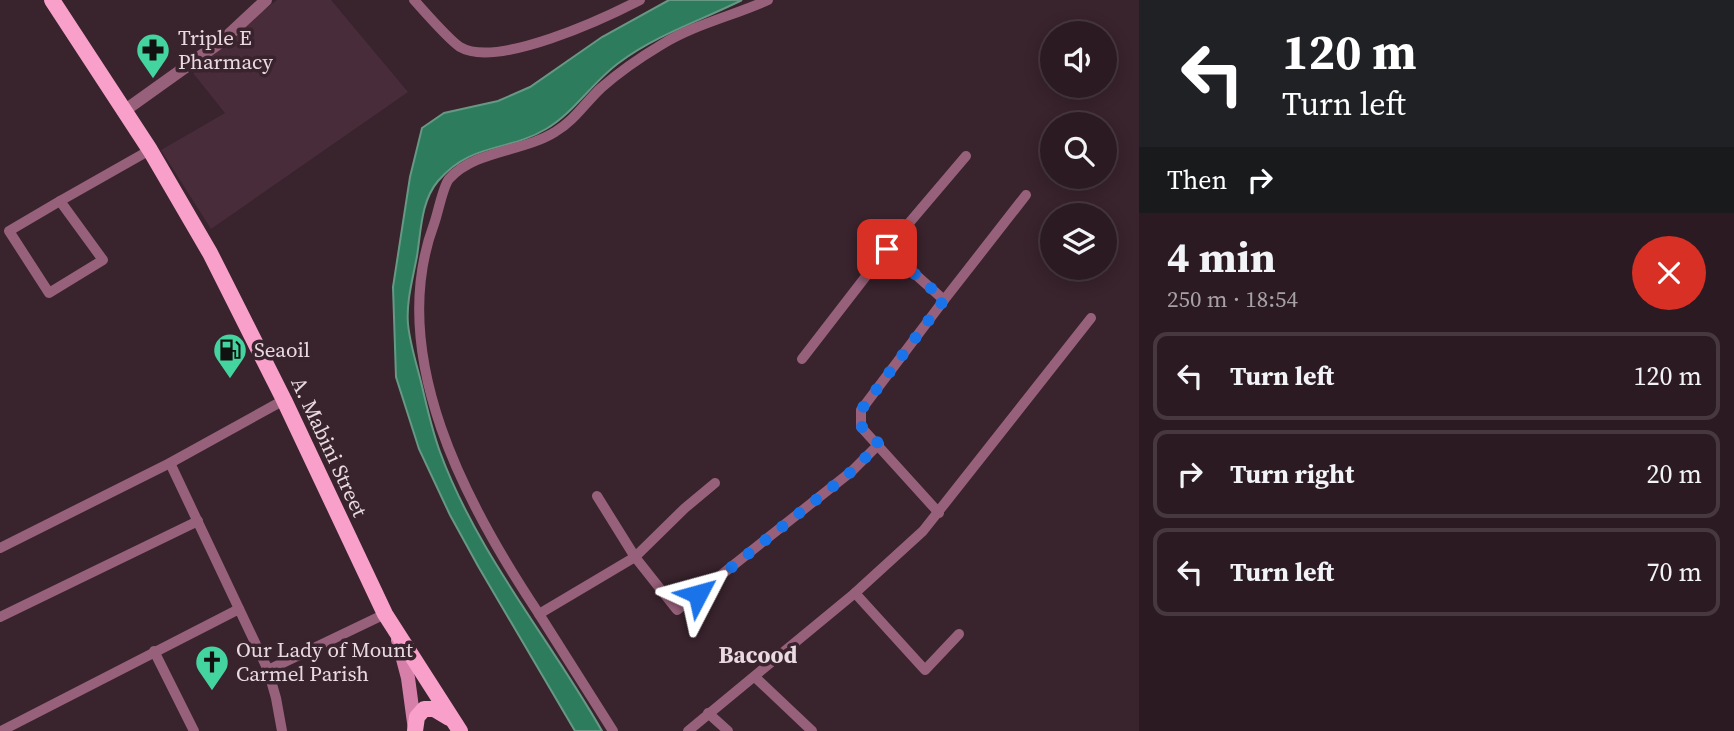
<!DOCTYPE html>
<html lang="en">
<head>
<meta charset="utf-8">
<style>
  :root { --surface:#2b1a22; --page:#37272f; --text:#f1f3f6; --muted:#a6a1a5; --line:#473840 }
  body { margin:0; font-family:"Source Serif 4",serif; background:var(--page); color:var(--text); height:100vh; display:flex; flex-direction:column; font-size:26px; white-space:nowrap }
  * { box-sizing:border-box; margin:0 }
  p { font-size:23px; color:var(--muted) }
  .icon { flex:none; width:38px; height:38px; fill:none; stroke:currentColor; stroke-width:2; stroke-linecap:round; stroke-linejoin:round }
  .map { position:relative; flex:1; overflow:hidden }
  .side { display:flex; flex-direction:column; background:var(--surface); width:595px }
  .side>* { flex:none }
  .top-card { background:#202124; color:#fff; overflow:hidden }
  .tools { position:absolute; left:1040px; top:21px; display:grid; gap:14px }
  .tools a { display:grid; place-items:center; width:77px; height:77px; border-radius:50%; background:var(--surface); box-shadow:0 4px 18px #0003,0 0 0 2px var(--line); font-size:35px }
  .pin { position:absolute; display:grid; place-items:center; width:60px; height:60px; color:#fff; margin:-30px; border-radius:14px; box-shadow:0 4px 10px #0006 }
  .me { position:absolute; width:77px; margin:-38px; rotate:51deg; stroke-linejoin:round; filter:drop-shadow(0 0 5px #0008) }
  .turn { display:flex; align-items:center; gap:24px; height:147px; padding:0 28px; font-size:32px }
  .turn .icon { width:91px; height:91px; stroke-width:2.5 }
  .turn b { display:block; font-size:49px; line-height:60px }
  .then { display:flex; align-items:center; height:66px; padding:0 28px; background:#0003; gap:14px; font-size:26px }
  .round { display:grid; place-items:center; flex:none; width:74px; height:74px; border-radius:37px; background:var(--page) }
  .headline { display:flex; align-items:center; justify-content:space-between; height:119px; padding:0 28px }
  h1 { font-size:42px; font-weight:700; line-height:52px }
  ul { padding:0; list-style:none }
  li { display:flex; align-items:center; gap:21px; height:88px; margin:0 14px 10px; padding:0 14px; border:4px solid var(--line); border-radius:14px }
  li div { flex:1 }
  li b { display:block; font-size:26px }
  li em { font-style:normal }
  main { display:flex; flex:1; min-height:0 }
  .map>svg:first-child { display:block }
</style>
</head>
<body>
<main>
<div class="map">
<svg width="1139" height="731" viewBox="0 0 1139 731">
  <rect width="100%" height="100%" fill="#39232d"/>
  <polygon fill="#492c3a" points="277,0 331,0 408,92 211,229 161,150 225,113 193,73 236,32"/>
  <path fill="#2e7c5e" stroke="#669885" stroke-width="2" d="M669,0h73c-40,20 -86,35 -122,62 -28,20 -45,50 -74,67 -38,23 -75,13 -108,52 -17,20 -17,50 -21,75 -4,22 -11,46 -9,68 2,21 9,41 14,62 5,22 10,44 18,66 37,101 109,186 162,279h-27l-97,-165 -28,-51 -31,-66 -23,-72 -3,-90 17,-110 12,-49 22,-15 54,-12 32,-14 72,-50z"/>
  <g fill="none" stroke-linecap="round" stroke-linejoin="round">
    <g stroke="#98617b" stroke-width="10">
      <path d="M414,0c10,11 35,40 46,47 37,22 145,-29 180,-47"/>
      <polygon points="60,201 103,260 49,293 9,231"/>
      <polyline points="60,201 150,150"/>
      <polyline points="887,249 966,156"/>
      <polyline points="944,300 1026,195"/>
      <polyline points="802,359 887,249 944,300 861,410 861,427 939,513"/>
      <polyline points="170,463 268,670 276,698 282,731"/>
      <polyline points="597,496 635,557 677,610 852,471 879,444"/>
      <polyline points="0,548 170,463 284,400"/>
      <polyline points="855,593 925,670 959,634"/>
      <path d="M539,614c-72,-108 -154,-258 -105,-390 4,-11 9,-38 15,-45 26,-29 74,-27 106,-47 19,-11 30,-29 46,-44 17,-15 40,-31 60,-43 34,-21 72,-29 107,-45"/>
      <polyline points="0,617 198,521"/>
      <polyline points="154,651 194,731"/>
      <polyline points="268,670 385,614"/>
      <polyline points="755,677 812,731"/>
      <polyline points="708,713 728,731"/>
      <polyline points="1,731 239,609"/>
      <polyline points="613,731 539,614 635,557 685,508 715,483"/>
      <polyline points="688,731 855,593 923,531 1091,318"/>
    </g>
    <polyline stroke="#98617b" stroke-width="12" points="124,111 222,41 266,0"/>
    <polyline stroke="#d57fa9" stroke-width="14" points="398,640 408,678 415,730"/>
    <g stroke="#f89fca" stroke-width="16">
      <polyline points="52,0 150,150 210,253 284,400 385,614 460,731"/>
      <polyline points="415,731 417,717 424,709 434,709 449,718"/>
    </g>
  </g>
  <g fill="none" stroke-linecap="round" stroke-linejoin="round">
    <polyline stroke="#1a73e8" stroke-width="12" stroke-dasharray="0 21.6" points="698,594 852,471 879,444 861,426 861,410 944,300 887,249"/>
  </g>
  <defs>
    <g id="pharmacy-pin" transform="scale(1.75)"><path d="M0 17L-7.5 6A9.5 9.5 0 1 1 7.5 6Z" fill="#44d49f" stroke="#39232d"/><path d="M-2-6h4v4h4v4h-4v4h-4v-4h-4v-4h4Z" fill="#111"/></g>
    <g id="fuel-pin" transform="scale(1.75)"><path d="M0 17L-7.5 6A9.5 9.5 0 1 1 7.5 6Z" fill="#44d49f" stroke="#39232d"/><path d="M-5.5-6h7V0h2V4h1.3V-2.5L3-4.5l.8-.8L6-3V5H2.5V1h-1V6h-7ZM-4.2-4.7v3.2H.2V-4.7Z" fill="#111"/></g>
    <g id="church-pin" transform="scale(1.75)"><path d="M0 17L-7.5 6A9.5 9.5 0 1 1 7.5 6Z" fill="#44d49f" stroke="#39232d"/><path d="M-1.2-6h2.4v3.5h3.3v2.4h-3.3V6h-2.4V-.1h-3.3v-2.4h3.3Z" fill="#111"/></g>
  </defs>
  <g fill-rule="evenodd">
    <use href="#pharmacy-pin" x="153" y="50"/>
    <use href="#fuel-pin" x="230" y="350"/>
    <use href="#church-pin" x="212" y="662"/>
  </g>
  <g text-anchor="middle" stroke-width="7" stroke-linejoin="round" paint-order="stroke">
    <g font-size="21" fill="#e9d9e0" stroke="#39232d" text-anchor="start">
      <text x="178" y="45">Triple E<tspan x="178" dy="24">Pharmacy</tspan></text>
      <text x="254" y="357">Seaoil</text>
      <text x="236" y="657">Our Lady of Mount<tspan x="236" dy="24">Carmel Parish</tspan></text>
    </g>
    <g font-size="21" fill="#e9d9e0" stroke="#39232d">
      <text transform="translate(329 447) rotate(65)" y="7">A. Mabini Street</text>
    </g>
    <g font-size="23" font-weight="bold" fill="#e9d9e0" stroke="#39232d">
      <text x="758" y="663">Bacood</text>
    </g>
  </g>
</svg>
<div class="tools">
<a><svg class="icon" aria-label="sound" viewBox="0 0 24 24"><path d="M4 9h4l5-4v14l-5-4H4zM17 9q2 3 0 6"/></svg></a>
<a><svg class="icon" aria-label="search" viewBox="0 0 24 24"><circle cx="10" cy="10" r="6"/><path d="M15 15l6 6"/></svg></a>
<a><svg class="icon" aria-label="layers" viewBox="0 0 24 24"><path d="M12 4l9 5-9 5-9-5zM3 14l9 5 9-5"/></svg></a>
</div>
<div class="pin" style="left:887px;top:249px;background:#d93025"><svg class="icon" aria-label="arrive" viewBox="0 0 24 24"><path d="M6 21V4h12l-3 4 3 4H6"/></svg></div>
<svg class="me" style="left:698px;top:594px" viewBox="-20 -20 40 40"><path d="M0-17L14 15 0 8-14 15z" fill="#1a73e8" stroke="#fff" stroke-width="4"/></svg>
</div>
<section class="side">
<div class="top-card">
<div class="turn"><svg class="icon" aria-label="left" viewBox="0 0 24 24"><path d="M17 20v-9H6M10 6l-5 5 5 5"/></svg><div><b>120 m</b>Turn left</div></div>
<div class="then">Then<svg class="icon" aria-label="right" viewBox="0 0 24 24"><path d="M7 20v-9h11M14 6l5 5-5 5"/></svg></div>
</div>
<div class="headline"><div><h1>4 min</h1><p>250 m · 18:54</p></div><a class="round" style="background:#d93025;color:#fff"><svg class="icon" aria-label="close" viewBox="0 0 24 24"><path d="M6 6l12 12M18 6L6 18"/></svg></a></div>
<ul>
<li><svg class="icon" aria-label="left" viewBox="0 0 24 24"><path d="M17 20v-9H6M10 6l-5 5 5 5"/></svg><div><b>Turn left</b></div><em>120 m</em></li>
<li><svg class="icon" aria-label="right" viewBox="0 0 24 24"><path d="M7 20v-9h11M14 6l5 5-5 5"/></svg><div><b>Turn right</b></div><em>20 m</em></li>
<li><svg class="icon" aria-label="left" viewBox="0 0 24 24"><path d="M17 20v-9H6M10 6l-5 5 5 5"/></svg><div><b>Turn left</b></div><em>70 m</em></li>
</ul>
</section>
</main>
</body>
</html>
